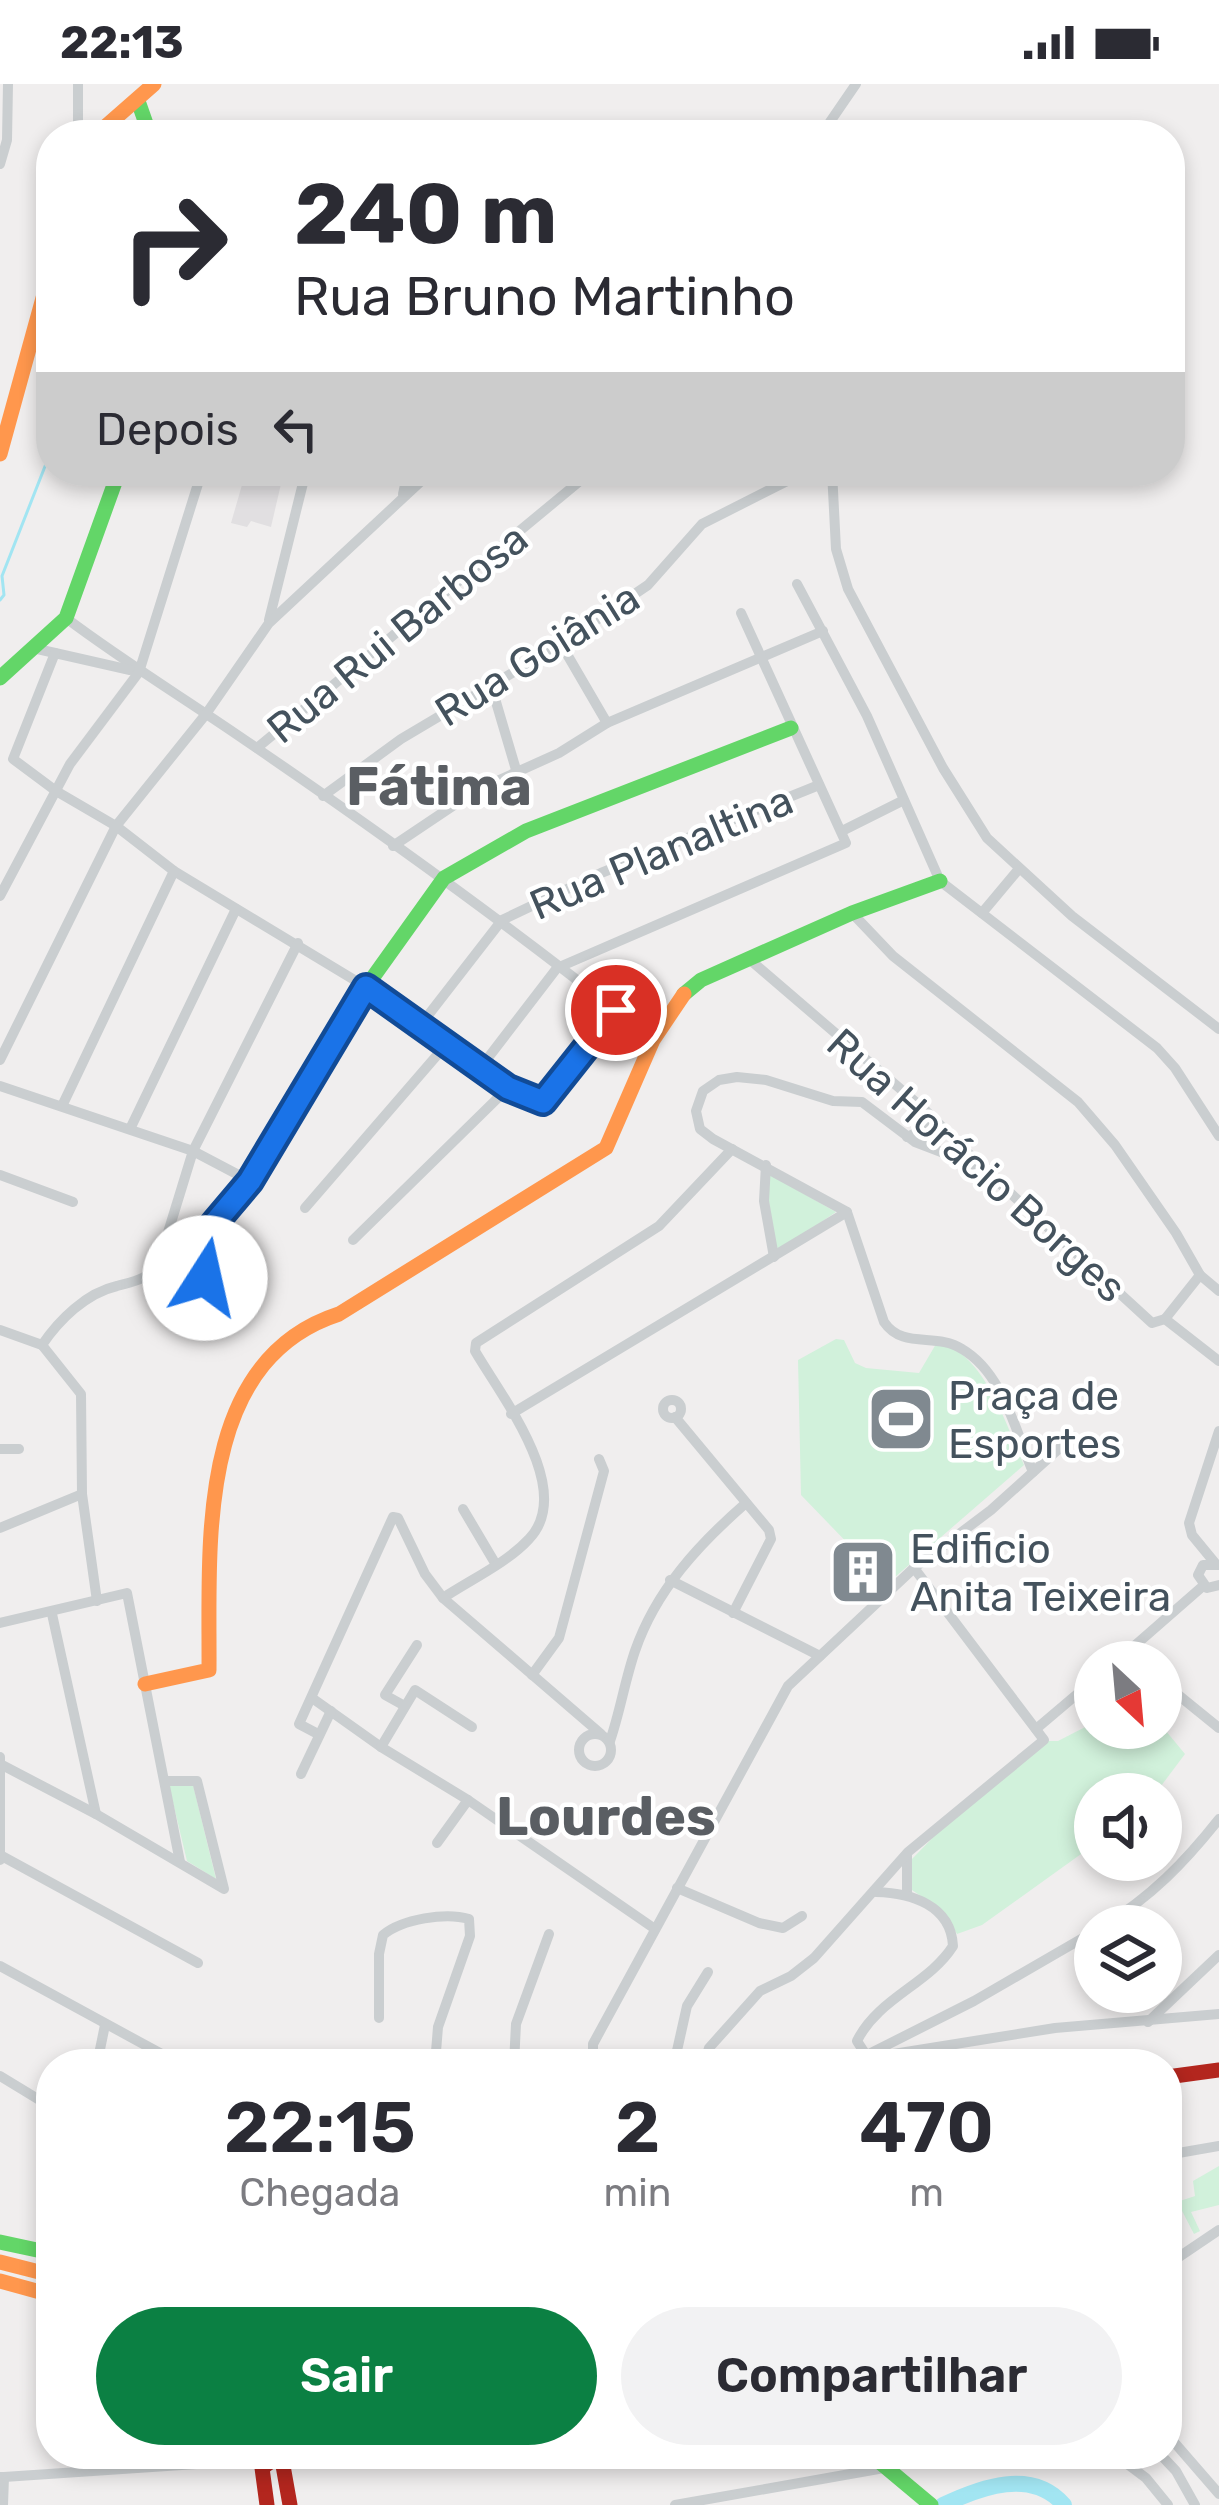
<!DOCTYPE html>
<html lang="pt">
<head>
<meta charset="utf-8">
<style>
  :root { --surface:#fff; --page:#f2f2f3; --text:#2b2b33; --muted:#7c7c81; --accent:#0b8043 }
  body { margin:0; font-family:Rubik,sans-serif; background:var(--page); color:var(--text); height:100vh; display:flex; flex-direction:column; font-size:45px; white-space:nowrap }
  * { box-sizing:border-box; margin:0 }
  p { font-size:39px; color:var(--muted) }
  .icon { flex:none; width:66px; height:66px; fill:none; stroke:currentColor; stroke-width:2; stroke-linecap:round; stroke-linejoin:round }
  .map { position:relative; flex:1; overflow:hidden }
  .panel { position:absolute; left:36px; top:1965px; width:1146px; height:420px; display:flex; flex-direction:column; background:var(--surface); border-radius:48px; box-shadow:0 6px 18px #0003 }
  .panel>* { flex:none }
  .hud { position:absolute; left:36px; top:36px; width:1149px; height:366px; border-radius:48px; box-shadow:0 6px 18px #0003; background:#fff; color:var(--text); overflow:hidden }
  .needle { width:78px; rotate:154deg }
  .controls { position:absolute; left:1074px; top:1557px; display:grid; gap:24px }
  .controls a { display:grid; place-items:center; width:108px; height:108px; border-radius:50%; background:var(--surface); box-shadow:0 6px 18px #0003; font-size:60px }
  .pin { position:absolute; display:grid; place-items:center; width:102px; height:102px; color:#fff; margin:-51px; border:6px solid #fff; border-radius:50%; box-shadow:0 3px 12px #0007 }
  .me { position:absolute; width:132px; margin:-66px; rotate:10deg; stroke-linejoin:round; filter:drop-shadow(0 0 9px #0008) }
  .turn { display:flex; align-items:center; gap:42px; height:252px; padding:0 60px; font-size:54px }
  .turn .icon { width:156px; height:156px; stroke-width:2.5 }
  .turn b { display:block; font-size:84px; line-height:102px }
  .then { display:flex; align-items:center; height:114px; padding:0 60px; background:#0003; gap:24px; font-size:45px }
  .eta { display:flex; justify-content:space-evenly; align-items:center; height:204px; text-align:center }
  .eta b { font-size:72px; font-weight:600; line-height:84px }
  .button { display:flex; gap:24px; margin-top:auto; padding:24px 60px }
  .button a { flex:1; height:138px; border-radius:72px; background:var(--accent); color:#fff; font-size:48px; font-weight:600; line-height:138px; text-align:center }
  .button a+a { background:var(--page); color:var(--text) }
  .status { display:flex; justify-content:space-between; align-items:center; height:84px; padding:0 60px; background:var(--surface); direction:ltr }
  .status svg { height:33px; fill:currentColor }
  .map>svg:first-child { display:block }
</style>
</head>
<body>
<div class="status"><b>22:13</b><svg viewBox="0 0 49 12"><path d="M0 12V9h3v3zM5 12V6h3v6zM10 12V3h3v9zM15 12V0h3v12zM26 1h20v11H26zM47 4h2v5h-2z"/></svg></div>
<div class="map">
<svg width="1219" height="2421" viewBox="0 0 1219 2421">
  <rect width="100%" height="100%" fill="#f0eeee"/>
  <polygon fill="#e1dfe1" points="246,387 284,387 271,443 251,437 247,443 231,439"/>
  <g fill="#d1f1db">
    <polygon points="769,1090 836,1128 777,1168 769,1118"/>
    <path d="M836,1255l8,1 11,23 11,5 53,5 17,-29c46,2 72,85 88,121l-137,119 -86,-89 -3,-135z"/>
    <polygon points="1095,1638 1095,1644 1161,1641 1185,1670 1155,1710 1095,1710 1095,1760 982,1841 957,1850 944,1828 912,1806 911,1776 955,1731 1045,1657 1058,1657"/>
    <polygon points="193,1701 216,1795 187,1777 169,1702"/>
    <polygon points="1219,2082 1219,2121 1191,2128 1200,2147 1194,2150 1180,2123 1167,2128 1167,2090 1175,2089 1180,2117 1195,2112 1193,2097"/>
  </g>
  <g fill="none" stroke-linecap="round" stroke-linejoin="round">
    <polyline stroke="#a2e5f2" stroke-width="3" points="0,516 4,511 2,492 51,367"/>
    <path stroke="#a2e5f2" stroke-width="16" d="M943,2421c38,-18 89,-37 121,0"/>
    <g stroke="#caced0" stroke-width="10">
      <polyline points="78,0 78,51"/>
      <polyline points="821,51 856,0"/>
      <polyline points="0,80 7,56 8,0"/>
      <polyline points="595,387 606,392 618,387"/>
      <polyline points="832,387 836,465 848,505 943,684 987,754 1072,832 1219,945"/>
      <polyline points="403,410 408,387"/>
      <polyline points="797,500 867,632 940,797 1157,964 1175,984 1219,1052"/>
      <path d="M66,534c61,46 126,85 189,129 136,93 269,189 398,293"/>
      <polyline points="269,536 306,387"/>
      <polyline points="561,560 607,639"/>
      <polyline points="33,564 130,586"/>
      <polyline points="55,569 13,675 56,707 116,742 174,787 366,903 508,1004 543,1018 616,926"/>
      <polyline points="491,601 517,689"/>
      <polyline points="257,664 592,387"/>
      <polyline points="323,712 401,655 561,560 648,501 702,440 807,387"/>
      <polyline points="842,747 902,717"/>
      <polyline points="393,762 475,707 559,669 607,639 823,547"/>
      <polyline points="0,812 70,680 139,588 202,387"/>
      <polyline points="852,829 893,872 1078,1018 1115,1061 1176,1149 1200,1191 1219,1207"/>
      <polyline points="982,829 1018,786"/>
      <polyline points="749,875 925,1026 983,1084 1152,1239 1165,1235 1200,1191"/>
      <polyline points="419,943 502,836 601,789 819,701"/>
      <polyline points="0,976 116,742 206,630 269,539 432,387"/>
      <polyline points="481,983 557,884 846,759 741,529"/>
      <polyline points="0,1002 193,1067 250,1097"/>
      <polyline points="63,1020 174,787"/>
      <polyline points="130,1045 236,825"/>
      <polyline points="907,1053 924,1045 925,1026"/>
      <polyline points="766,1081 764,1117 774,1173"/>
      <path d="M983,1084l-68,-26 -53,-40 -29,-1 -67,-21 -29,-3 -18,3 -16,11 -7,20 4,18 13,10 134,73 37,110c19,28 52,10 78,27 41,24 53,81 71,123"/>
      <polyline points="0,1091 73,1118"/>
      <polyline points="305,1124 445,962"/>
      <polyline points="353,1156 508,1004"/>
      <polyline points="1165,1235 1219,1277"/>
      <polyline points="0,1246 42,1261"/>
      <circle cx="672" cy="1325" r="9"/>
      <polyline points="511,1330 847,1128"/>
      <polyline points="675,1333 769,1446 771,1455 733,1529"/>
      <polyline points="0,1365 19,1365"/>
      <polyline points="463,1425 495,1479"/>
      <polyline points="0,1444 82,1410"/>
      <polyline points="1215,1479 1192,1451 1189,1439 1219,1347"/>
      <polyline points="1218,1481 1203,1481 1198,1491 1207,1504 1219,1501"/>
      <polyline points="670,1496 820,1572"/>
      <path d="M443,1514c27,-18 64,-35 86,-59 47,-49 -28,-143 -54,-188l1,-8 183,-117 73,-77"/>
      <path d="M97,1517l-15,-107 -1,-100 -39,-49c17,-25 44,-52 75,-59 18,-5 29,-6 41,-21l35,-114 105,-208"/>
      <polyline points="52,1530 96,1730"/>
      <polyline points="0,1539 127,1509 180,1778"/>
      <polyline points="1116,1578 1203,1502"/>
      <polyline points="532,1591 559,1554 604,1387 599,1375"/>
      <polyline points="1161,1597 1219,1644"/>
      <polyline points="312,1614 381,1663 468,1716 655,1845"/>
      <polyline points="403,1621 385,1611 417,1561"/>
      <polyline points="1036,1645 1095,1595"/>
      <circle cx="595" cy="1666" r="16"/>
      <polyline points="318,1650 299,1640 393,1433 398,1434 425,1490 443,1514 601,1650"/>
      <path d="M610,1657c10,-29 15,-61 25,-90 21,-61 64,-107 111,-148"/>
      <polyline points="381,1663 415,1606 472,1643"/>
      <polyline points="0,1673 0,1776"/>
      <polyline points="2,1681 96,1730 224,1805 197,1697 165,1697"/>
      <polyline points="301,1690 331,1627"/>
      <polyline points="437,1759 468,1716"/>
      <polyline points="0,1771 198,1879"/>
      <polyline points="677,1804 759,1839 783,1844 802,1832"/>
      <polyline points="907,1810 907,1771"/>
      <path d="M1103,1842c47,-28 82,-64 116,-107"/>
      <polyline points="0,1882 180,1980"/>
      <path d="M379,1934v-64l4,-19c19,-16 63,-23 86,-16l1,17 -32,91 -3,37"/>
      <polyline points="1148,1938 1219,1871"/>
      <polyline points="869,1970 974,1917 1095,1847"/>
      <polyline points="866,1971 881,1972 1055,1944 1219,1930"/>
      <path d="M866,1971l-9,-14c21,-43 72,-57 96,-95 -2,-41 -42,-53 -77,-54"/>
      <polyline points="97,1980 105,1941"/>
      <polyline points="514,1980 516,1940 549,1850"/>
      <polyline points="593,1980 593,1960 788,1602 914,1484 991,1426 1073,1352"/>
      <polyline points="674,1980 687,1922 708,1888"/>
      <polyline points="704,1980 709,1964 760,1907 791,1892 814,1874 908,1768 1044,1656 914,1484"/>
      <polyline points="0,1992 51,2023"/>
      <polyline points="1167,2071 1219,2062"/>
      <polyline points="1167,2181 1219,2146"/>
      <polyline points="1167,2350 1219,2410"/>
      <polyline points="1114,2370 1146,2394 1168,2421"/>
      <polyline points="1160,2370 1176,2387 1195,2421"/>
      <polyline points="282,2376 330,2370"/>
      <polyline points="0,2393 4,2393 3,2421"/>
      <polyline points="4,2393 272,2375"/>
      <polyline points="675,2421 884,2384"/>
    </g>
    <g stroke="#63d668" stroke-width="15">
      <polyline points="138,17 150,51"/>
      <polyline points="0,594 66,534 119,387"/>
      <polyline points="684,910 701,896 852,829 940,797"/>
      <polyline points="201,1227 205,1212 204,1156 242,1109 366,903 444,794 526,747 791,644"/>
      <polyline points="0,2158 51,2169"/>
      <polyline points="870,2370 931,2421"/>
    </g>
    <g stroke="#ff974d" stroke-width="15">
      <polyline points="96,51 154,0"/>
      <polyline points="0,370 51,185"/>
      <path d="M145,1600l64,-14c1,-122 -15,-309 130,-356l267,-166 47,-108 31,-46"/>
      <polyline points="0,2178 51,2191"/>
      <polyline points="0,2197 51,2211"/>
    </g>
    <g stroke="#b3261e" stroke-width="15">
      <polyline points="1167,1993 1219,1986"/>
      <polyline points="276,2374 282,2376 290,2421"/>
      <polyline points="267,2421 262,2384 276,2374"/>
    </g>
  </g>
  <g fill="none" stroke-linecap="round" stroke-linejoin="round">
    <g stroke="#114b97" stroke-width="30">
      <polyline id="route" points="205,1194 204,1156 212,1142 250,1097 366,903 508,1004 543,1018 616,926"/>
    </g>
    <use href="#route" stroke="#1a73e8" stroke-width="21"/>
  </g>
  <defs>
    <g id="stadium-square" transform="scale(3.45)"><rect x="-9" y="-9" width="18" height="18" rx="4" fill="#808990" stroke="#fff"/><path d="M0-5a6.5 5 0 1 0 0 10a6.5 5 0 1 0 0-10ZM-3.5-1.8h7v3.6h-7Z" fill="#fff"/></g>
    <g id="building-square" transform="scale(3.45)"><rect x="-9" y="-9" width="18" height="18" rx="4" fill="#808990" stroke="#fff"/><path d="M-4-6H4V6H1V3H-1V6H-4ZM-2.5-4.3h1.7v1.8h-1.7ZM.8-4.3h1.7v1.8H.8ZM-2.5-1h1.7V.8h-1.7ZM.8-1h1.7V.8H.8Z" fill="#fff"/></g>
  </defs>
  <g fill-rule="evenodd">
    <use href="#stadium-square" x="901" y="1335"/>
    <use href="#building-square" x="863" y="1488"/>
  </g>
  <g text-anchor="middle" stroke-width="9" stroke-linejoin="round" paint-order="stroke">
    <g font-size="42" fill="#44525d" stroke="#fff">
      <text transform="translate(397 549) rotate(-39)" y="15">Rua Rui Barbosa</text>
      <text transform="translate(537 570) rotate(-32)" y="15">Rua Goiânia</text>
      <text transform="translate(661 768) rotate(-23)" y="15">Rua Planaltina</text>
      <text transform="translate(977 1081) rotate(42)" y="15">Rua Horácio Borges</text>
    </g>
    <g font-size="42" fill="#44525d" stroke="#fff" text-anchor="start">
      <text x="948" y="1326">Praça de<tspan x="948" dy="48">Esportes</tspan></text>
      <text x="910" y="1479">Edificio<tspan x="910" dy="48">Anita Teixeira</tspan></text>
    </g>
    <g font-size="54" font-weight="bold" fill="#5a5e63" stroke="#fff">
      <text x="439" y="721">Fátima</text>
      <text x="606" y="1751">Lourdes</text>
    </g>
  </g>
</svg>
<div class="controls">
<a><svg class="needle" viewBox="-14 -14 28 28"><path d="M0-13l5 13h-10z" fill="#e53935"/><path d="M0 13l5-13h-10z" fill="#7c7c81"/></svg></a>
<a><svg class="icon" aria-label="sound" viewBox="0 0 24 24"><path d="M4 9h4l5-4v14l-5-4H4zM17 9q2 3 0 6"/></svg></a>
<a><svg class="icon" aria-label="layers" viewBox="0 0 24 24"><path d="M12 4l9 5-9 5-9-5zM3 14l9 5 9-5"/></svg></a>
</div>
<div class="pin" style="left:616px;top:926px;background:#d93025"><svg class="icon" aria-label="arrive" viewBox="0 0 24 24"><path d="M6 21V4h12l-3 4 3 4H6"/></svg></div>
<svg class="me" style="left:205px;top:1194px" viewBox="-20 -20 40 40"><circle r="19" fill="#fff"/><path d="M0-13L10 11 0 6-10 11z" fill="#1a73e8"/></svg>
<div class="hud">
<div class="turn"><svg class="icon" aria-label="right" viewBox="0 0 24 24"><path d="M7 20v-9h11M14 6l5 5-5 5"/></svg><div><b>240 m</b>Rua Bruno Martinho</div></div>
<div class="then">Depois<svg class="icon" aria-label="left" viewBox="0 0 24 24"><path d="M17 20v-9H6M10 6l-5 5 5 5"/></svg></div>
</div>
<section class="panel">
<div class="eta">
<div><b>22:15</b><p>Chegada</p></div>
<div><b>2</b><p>min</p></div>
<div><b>470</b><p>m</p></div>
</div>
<div class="button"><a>Sair</a><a>Compartilhar</a></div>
</section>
</div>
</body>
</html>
